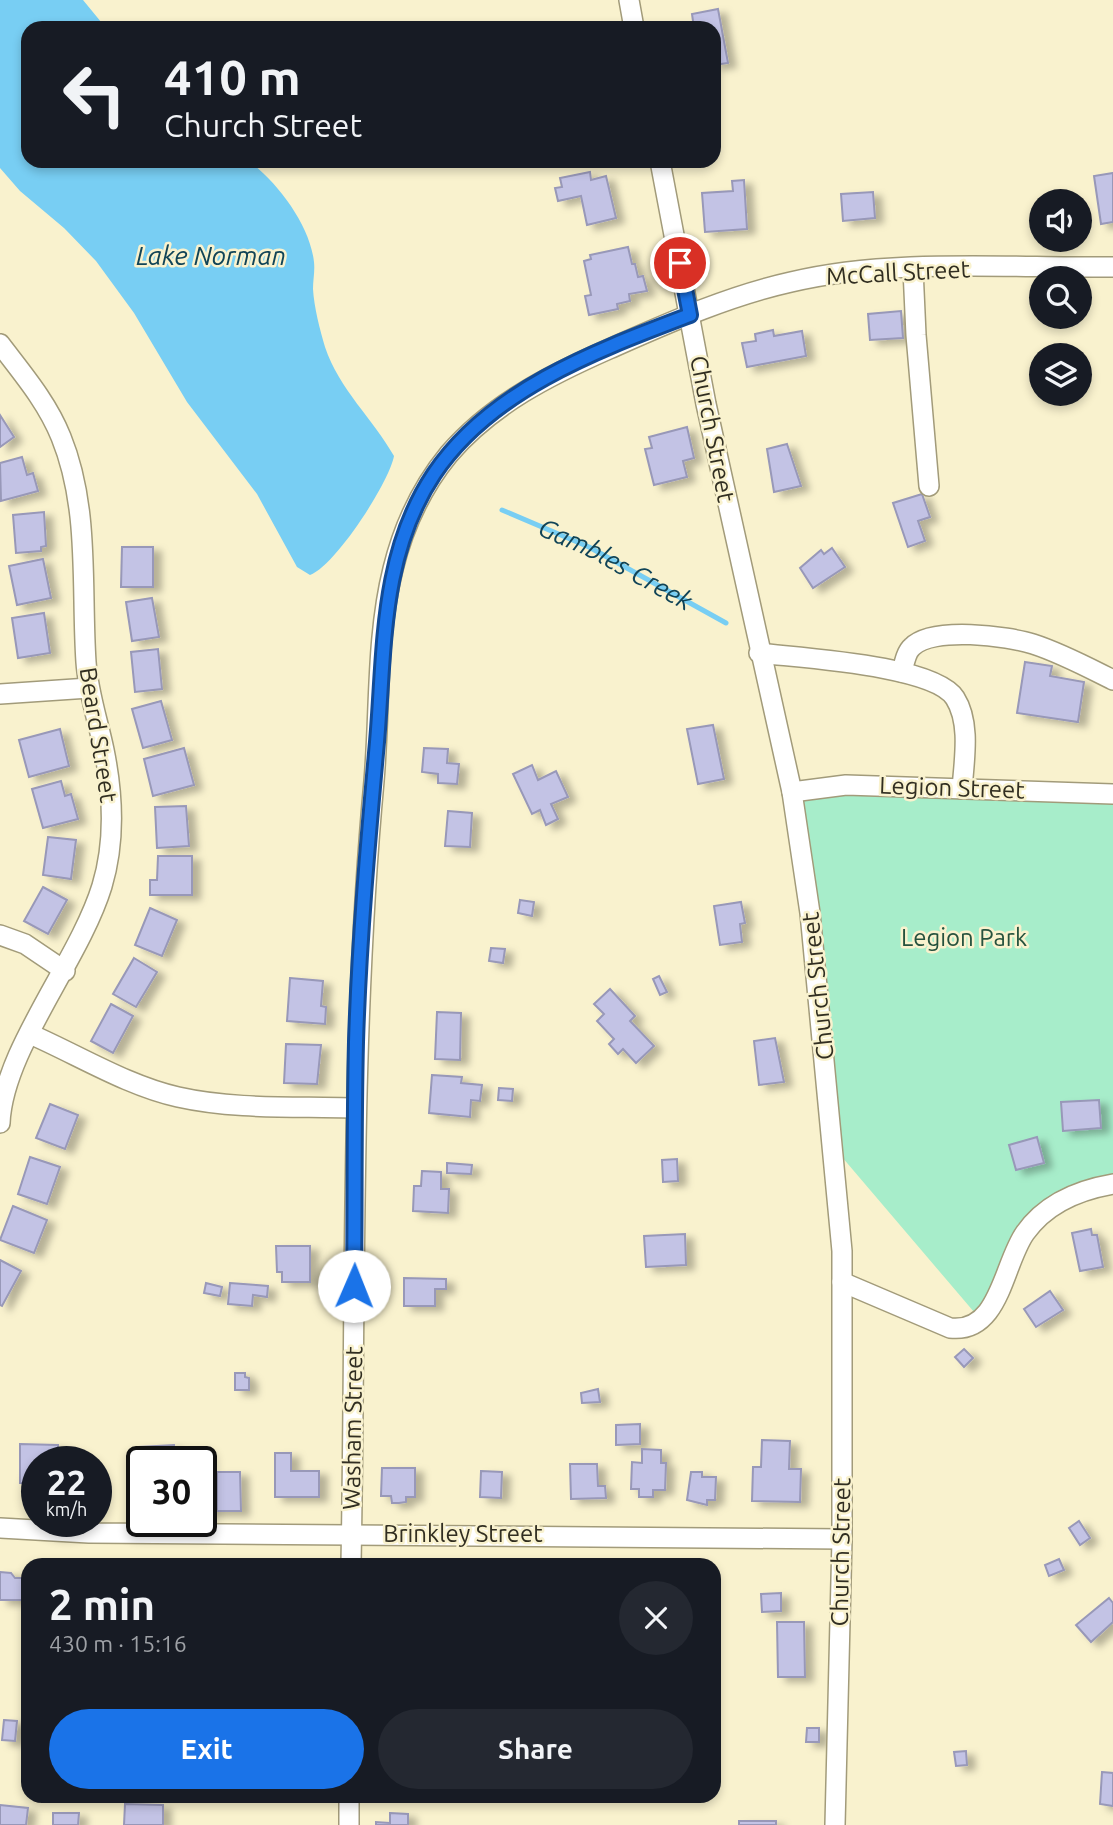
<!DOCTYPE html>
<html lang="en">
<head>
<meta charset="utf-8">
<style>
  :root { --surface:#171b24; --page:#242831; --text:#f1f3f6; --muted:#9ea1a6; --accent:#1a73e8 }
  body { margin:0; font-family:Ubuntu,sans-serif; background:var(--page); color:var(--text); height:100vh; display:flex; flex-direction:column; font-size:26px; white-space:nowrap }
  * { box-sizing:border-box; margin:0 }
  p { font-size:23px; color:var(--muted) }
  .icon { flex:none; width:38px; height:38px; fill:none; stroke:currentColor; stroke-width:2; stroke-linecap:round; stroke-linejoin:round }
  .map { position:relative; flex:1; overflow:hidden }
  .sheet { position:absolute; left:21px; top:1558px; width:700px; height:245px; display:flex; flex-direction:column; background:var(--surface); border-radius:21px; box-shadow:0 4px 10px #0003 }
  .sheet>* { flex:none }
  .top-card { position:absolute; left:21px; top:21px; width:700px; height:147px; border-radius:21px; box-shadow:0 4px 10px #0003; background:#171b24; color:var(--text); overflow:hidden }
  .fabs { position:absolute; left:1029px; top:189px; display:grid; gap:14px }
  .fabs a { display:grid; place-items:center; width:63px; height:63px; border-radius:50%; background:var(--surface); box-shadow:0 4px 10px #0003; font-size:35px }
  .speed { position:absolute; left:21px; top:1446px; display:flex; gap:14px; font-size:35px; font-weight:700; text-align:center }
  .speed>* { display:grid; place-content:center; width:91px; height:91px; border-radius:50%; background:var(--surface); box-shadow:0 4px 10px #0003; line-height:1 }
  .speed small { font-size:18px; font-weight:400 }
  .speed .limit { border:4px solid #111; border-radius:10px; background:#fff; color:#111 }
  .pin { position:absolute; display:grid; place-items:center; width:60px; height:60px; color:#fff; margin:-30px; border:4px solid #fff; border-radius:50%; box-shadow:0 2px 7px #0007 }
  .me { position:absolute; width:77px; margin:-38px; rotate:1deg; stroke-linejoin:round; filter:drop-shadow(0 0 5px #0008) }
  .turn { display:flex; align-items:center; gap:24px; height:147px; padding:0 28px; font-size:32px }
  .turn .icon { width:91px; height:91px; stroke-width:2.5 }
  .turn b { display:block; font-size:49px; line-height:60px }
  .round { display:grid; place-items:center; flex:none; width:74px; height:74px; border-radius:37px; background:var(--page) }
  .headline { display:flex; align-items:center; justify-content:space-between; height:119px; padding:0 28px }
  h1 { font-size:42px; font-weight:700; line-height:52px }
  .action { display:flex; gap:14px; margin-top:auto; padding:14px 28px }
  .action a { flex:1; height:80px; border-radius:42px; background:var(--accent); color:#fff; font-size:28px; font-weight:700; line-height:80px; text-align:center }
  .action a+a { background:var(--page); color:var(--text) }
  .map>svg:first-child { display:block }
</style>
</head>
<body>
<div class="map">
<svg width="1113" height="1825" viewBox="0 0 1113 1825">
  <defs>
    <filter id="shadow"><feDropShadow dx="8" dy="4.5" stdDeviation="3.5" flood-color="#0004"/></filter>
  </defs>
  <rect width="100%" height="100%" fill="#f9f2ce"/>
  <polygon fill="#a7edca" points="792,792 1113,794 1113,1182 1052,1204 980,1319 836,1150"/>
  <path fill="#78cef3" d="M0,0h83l23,28h-78v133h221c29,22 61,64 65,101 1,9 -1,18 -1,27 1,18 7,41 12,58 14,42 48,72 69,109 -5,27 -59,110 -84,119l-13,-8 -40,-73 -70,-92 -53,-89 -38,-52 -32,-33 -44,-37 -20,-23z"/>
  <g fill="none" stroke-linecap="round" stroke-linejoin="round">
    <path stroke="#78cef3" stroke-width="5" id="s1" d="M502,510l87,37 137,76"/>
  </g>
  <g fill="#c3c3e5" stroke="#9898b8" stroke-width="2" filter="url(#shadow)">
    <polygon points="718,9 728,63 714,65 714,28 694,28 692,14"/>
    <polygon points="590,172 591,180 606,176 616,218 587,225 581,196 558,201 555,188 562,187 560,178"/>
    <polygon points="1113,173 1113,222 1101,224 1094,176"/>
    <polygon points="744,180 747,229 705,232 702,193 733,191 732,181"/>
    <polygon points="873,192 875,218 843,221 841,194"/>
    <polygon points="628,247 632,264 635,264 638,277 643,276 647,291 629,294 630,301 617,304 618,309 589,315 585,296 591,295 584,261 591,259 590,255"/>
    <polygon points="901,311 903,338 870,340 868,314"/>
    <polygon points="773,330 774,336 802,331 806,356 747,367 742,343 756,341 755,334"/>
    <polygon points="0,415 14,437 0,447"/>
    <polygon points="687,427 694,458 683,461 687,477 654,485 645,449 652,448 649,437"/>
    <polygon points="787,444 801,486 774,492 767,449"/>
    <polygon points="22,457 27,475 33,473 38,491 1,501 0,463"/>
    <polygon points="922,494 930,517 918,521 925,541 908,547 893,503"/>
    <polygon points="44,512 46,546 41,547 41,551 16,553 13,515"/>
    <polygon points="122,547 153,547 153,587 121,587"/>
    <polygon points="832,548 845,567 813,588 800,568 821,550 824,554"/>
    <polygon points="43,559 51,598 17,605 9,566"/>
    <polygon points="152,598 159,637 132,641 126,602"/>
    <polygon points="44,613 50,653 18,658 12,618"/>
    <polygon points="158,649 162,689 135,692 131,652"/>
    <polygon points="1025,662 1052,666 1050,676 1084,682 1078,722 1017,713"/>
    <polygon points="161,701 172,740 143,748 132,709"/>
    <polygon points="713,725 724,779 698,784 687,729"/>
    <polygon points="60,729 69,766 29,777 19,740"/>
    <polygon points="184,748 194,785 153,796 144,759"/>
    <polygon points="424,748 448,749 447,763 459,764 457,784 438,783 438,774 422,772"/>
    <polygon points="532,765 538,780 556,771 568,797 551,804 558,819 546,825 540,810 532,814 513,774"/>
    <polygon points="61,781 65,796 71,794 78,819 43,828 32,789"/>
    <polygon points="186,806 189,846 157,848 155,807"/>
    <polygon points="448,811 472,813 470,847 445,846"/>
    <polygon points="48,837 76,840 71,879 43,875"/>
    <polygon points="158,856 192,856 192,895 150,895 150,880 157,880"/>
    <polygon points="43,887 67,900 48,934 24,921"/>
    <polygon points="520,900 534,902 532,916 518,913"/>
    <polygon points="741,902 745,923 740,924 742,942 720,945 714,906"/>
    <polygon points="150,908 177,920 162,956 135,945"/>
    <polygon points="491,948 505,949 503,963 489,961"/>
    <polygon points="134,958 157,972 136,1007 113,994"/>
    <polygon points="659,976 667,992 660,995 653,979"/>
    <polygon points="290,978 323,981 321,1006 326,1007 325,1024 287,1021"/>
    <polygon points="610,989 635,1016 630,1021 654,1046 636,1063 623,1049 618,1054 609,1044 614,1039 597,1021 604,1014 594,1004"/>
    <polygon points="111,1004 133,1016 113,1053 91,1041"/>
    <polygon points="437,1012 461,1013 460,1060 435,1059"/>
    <polygon points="775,1038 784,1082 759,1085 754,1041"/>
    <polygon points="286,1044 321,1045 317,1084 284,1083"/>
    <polygon points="432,1075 462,1077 461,1083 482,1085 480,1101 471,1100 470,1117 429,1113"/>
    <polygon points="499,1088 513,1089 512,1101 498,1100"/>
    <polygon points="1099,1100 1101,1128 1063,1131 1061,1102"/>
    <polygon points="50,1104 78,1115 65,1149 36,1138"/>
    <polygon points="1037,1137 1044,1163 1016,1170 1009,1145"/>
    <polygon points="30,1157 60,1167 47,1204 18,1194"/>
    <polygon points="677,1159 678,1181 663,1182 662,1160"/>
    <polygon points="447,1163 472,1165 471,1174 447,1173"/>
    <polygon points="422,1171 441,1172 441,1189 449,1189 448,1213 413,1211 414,1186 421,1186"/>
    <polygon points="13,1206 47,1220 34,1253 0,1240"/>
    <polygon points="1091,1229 1092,1235 1097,1235 1103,1267 1080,1271 1072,1233"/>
    <polygon points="685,1234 686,1265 646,1267 644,1236"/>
    <polygon points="276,1246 310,1246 310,1282 282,1282 282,1272 277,1272"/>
    <polygon points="0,1260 21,1271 2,1306 0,1305"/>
    <polygon points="404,1278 446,1279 446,1289 435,1289 435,1306 404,1306"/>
    <polygon points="206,1283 222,1287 220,1296 204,1293"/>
    <polygon points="230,1283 268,1286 267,1297 253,1295 252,1306 228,1304"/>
    <polygon points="1050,1291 1063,1310 1036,1327 1024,1309"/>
    <polygon points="964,1349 973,1358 964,1367 955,1357"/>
    <polygon points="235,1373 245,1373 245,1377 249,1378 249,1390 235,1390"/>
    <polygon points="598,1389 600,1402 582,1403 581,1393"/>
    <polygon points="640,1424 640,1444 616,1445 616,1425"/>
    <polygon points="762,1440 790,1441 789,1469 801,1469 800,1502 752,1501 753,1467 761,1467"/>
    <polygon points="20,1444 58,1445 58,1461 37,1461 37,1484 20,1483"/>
    <polygon points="174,1445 175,1461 142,1461 142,1490 139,1447"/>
    <polygon points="642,1449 661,1450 661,1463 666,1463 665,1490 653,1490 653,1497 639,1497 639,1489 631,1489 632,1462 642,1463"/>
    <polygon points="275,1453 291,1453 291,1471 319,1471 319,1497 275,1497"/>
    <polygon points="570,1464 597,1464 598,1486 605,1486 606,1498 571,1499"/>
    <polygon points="382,1468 415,1468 415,1497 406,1497 406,1502 399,1503 392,1503 391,1496 381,1496"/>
    <polygon points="481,1471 502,1472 501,1498 480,1497"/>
    <polygon points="217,1472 240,1472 241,1511 217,1511"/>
    <polygon points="691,1472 702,1472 702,1477 716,1477 715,1500 707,1500 707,1505 687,1500"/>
    <polygon points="201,1501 217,1501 216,1512 201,1511"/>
    <polygon points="1079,1521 1090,1538 1080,1545 1069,1528"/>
    <polygon points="1059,1559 1064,1570 1049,1576 1045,1565"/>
    <polygon points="0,1572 11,1573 15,1578 24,1578 24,1600 0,1600"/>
    <polygon points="781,1593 781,1611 762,1612 761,1594"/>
    <polygon points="1109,1598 1113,1603 1113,1622 1091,1642 1076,1625"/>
    <polygon points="777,1622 804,1622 805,1677 778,1677"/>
    <polygon points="4,1720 17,1721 15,1741 2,1740"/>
    <polygon points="807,1728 819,1728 819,1742 806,1742"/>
    <polygon points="966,1751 967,1765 956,1766 954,1752"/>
    <polygon points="1102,1772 1113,1773 1113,1806 1100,1804"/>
    <polygon points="125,1804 163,1805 163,1825 124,1825"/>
    <polygon points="0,1805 28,1808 26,1825 0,1825"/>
    <polygon points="53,1813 79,1813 78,1825 53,1825"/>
    <polygon points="390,1813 408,1814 408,1825 376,1825 376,1822 390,1823"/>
    <rect x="739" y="1821" width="37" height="4"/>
  </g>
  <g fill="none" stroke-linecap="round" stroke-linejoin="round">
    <g stroke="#a29b7a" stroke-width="22">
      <g id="minor">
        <polyline points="629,0 634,28"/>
        <polyline points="660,161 706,404 792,792 810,913 842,1251 842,1539 835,1825"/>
        <polyline points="913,269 916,335 929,486"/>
        <path d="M0,344c22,29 47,58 61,93 29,71 20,150 25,225 2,30 12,59 18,88 9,44 11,93 -2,136 -23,75 -99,164 -102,237"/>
        <path d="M759,653c41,5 175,12 196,45 16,25 9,63 7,91"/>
        <path d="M902,672c2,-8 4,-20 10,-25 20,-21 96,-11 121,-3 28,9 54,23 80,36"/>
        <polyline points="0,694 89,688"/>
        <polyline points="792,792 846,785 1113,794"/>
        <polyline points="0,935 25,944 65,971"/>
        <path d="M30,1034c48,21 98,52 148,63 58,13 119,9 177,11"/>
        <path d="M842,1282l108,46c50,6 53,-64 75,-95 21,-30 53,-43 88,-49"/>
        <polyline points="0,1528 89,1533 842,1539"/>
        <path d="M351,1564c5,-261 -1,-522 23,-783 6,-70 2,-144 19,-212 10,-41 29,-82 56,-115 43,-50 101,-79 160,-105 59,-26 119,-53 182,-67 98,-24 220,-14 322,-15"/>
        <polyline points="349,1825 349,1796"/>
      </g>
    </g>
    <use href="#minor" stroke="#fff" stroke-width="19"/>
  </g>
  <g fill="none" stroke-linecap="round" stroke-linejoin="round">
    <g stroke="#114b97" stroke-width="18">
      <path id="route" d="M354,1286c1,-81 0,-163 2,-244 3,-100 12,-200 21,-300 8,-92 3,-187 57,-268 57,-85 164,-124 256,-159l-10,-52"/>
    </g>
    <use href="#route" stroke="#1a73e8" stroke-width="12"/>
  </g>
  <g text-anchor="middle" stroke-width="5" stroke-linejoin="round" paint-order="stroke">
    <g font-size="24" fill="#312e21" stroke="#f9f2ce">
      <text transform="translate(898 273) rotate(-3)" y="8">McCall Street</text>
      <text transform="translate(712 429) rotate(79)" y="8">Church Street</text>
      <text transform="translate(98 735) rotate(81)" y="8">Beard Street</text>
      <text transform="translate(952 788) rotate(2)" y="8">Legion Street</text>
      <text transform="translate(818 986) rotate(-96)" y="8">Church Street</text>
      <text transform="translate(353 1428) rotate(-89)" y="8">Washam Street</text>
      <text x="463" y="1542">Brinkley Street</text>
      <text transform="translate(841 1552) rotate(-89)" y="8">Church Street</text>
    </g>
    <g font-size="24" fill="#26523e" stroke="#f9f2ce">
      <text x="964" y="946">Legion Park</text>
    </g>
    <g font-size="26" font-style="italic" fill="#114457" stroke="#f9f2ce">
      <text x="211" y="265">Lake Norman</text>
      <text dy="9" stroke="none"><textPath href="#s1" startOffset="126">Gambles Creek</textPath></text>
    </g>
  </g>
</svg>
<div class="fabs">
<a><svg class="icon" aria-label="sound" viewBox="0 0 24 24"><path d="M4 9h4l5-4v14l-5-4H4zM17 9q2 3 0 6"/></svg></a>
<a><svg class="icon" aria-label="search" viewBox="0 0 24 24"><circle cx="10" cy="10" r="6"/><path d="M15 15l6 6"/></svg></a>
<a><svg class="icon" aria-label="layers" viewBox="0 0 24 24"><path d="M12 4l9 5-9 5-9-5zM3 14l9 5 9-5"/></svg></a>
</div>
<div class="speed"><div>22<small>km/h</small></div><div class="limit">30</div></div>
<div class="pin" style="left:680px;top:263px;background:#d93025"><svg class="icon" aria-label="arrive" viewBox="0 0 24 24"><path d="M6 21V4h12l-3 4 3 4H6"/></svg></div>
<svg class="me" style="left:354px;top:1286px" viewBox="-20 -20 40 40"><circle r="19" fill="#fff"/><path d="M0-13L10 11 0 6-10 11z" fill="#1a73e8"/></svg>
<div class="top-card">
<div class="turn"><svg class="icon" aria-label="left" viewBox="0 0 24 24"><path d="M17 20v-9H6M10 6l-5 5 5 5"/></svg><div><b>410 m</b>Church Street</div></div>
</div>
<section class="sheet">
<div class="headline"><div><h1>2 min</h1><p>430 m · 15:16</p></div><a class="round"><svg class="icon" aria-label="close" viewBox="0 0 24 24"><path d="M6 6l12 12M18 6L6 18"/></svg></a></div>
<div class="action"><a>Exit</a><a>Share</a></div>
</section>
</div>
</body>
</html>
